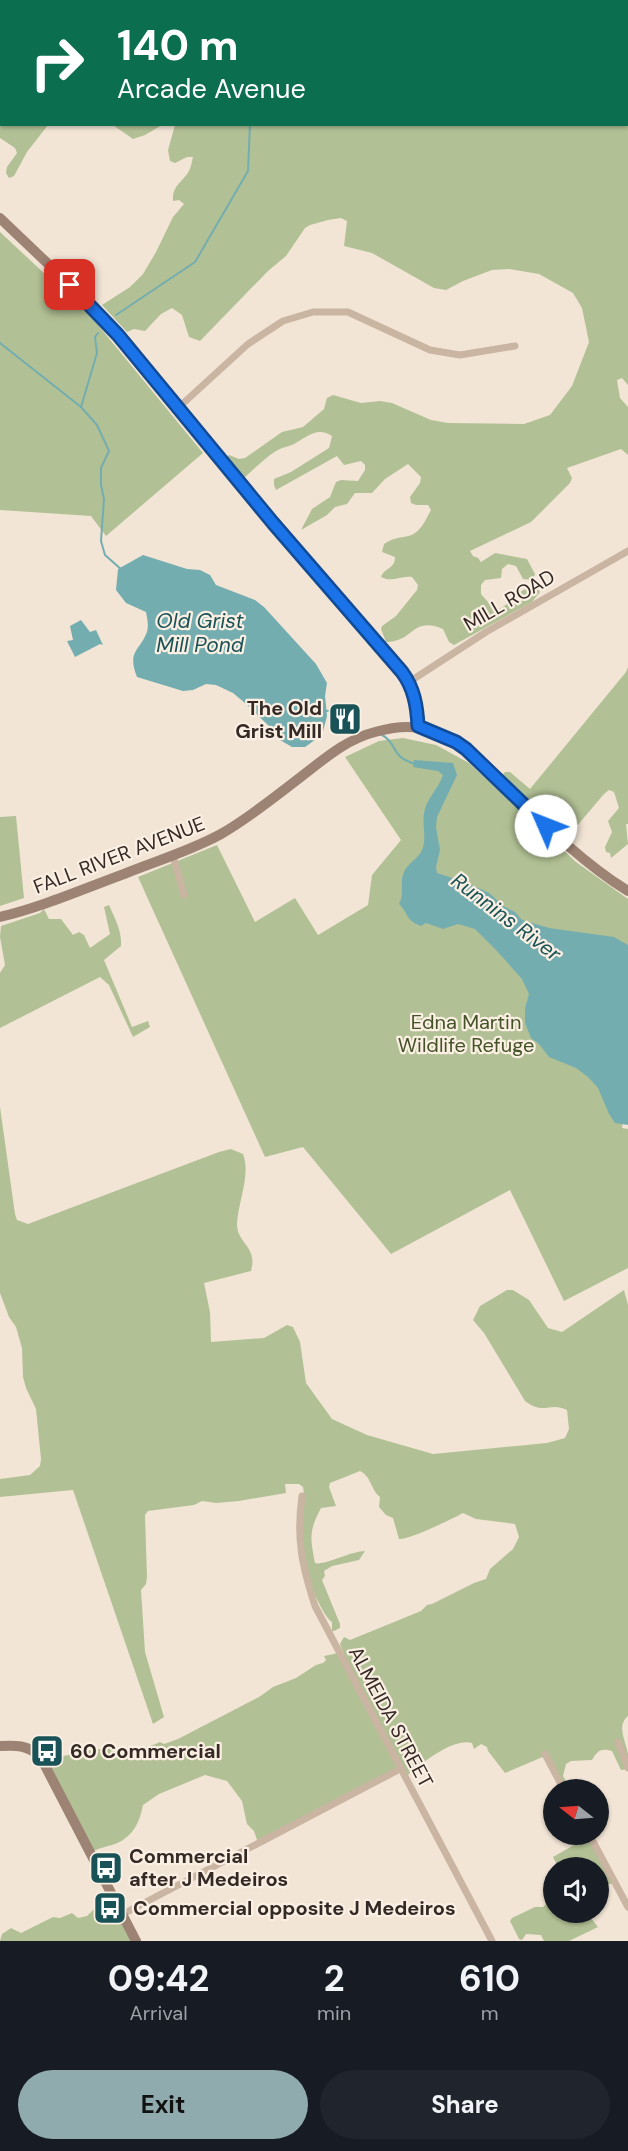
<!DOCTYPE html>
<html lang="en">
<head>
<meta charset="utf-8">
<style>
  :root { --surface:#171b24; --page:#20242c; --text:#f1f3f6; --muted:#9ea1a6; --accent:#90abae }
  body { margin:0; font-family:"DM Sans",sans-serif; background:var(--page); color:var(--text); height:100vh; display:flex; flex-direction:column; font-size:22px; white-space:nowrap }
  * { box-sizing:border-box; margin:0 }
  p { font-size:20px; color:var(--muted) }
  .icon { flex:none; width:33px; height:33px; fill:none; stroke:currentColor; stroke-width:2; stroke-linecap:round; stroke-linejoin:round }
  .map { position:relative; height:1941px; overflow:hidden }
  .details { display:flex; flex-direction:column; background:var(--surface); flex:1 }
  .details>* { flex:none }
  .top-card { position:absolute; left:0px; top:0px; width:628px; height:126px; box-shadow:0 2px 4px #0004; background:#0b6e4f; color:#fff; overflow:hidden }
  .needle { width:39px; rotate:287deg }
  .tools { position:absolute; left:543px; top:1779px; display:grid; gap:12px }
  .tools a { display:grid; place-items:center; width:66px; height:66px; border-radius:50%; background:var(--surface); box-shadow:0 2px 4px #0004; font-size:30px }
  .pin { position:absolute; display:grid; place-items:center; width:51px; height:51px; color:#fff; margin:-26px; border-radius:12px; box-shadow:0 3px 9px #0006 }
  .me { position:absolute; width:66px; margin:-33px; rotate:314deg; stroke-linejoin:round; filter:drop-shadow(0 0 4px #0008) }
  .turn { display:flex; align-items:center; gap:21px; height:126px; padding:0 18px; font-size:27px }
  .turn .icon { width:78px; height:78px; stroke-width:2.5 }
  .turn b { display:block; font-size:42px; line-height:51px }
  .eta { display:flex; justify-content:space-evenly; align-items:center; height:102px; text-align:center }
  .eta b { font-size:36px; font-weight:700; line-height:42px }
  .primary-button { display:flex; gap:12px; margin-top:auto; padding:12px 18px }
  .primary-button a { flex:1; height:69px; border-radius:36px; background:var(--accent); color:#111; font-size:24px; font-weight:700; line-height:69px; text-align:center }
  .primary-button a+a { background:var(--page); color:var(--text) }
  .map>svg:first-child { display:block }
</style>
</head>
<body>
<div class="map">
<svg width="628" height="1941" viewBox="0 0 628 1941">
  <rect width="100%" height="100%" fill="#f2e5d6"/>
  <g fill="#b2c195">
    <path d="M0,0h628v385l-6,-7 -5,2 3,18 8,9v48l-7,-6 -54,19 5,10 -2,5 -39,39 -61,29 3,5 5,2 3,4 14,-9 32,6 8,15 -2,6 -10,-1 -7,-13 -8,-2 -6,5 -1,9 -16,2 -4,5v9l13,15 3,1c16,-6 21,-25 40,-22l3,4 -8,10 -78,43 -5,-3 -6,-13c-32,-13 -28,13 -57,13l-5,-13 1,-3 14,-10 21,-26 1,-5 -6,-8c-11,-2 -20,6 -31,0 3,-9 14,-8 14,-20l-13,-5 2,-8c9,-6 15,-6 24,-8 12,-2 18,-17 23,-26l-3,-5h-12l-5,-2 -1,-6 10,-14 1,-6 -13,-13 -23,15 -13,14h-17l-8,11 -12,3 -8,8 -26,15 11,-21 18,-12 6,-15 5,-2 17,1 7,-11v-5l-4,-4 -17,4 -7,-9 -61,34 -2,-5v-6l17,-7 38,-24 3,-12c-15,-10 -25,1 -38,8 -6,3 -12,3 -18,7 -11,7 -22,18 -32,27l-19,-20 4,-3 10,4 6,-1 37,-26 21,-5 21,-18 3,-11 6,-3 28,8 19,-2 12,2 39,17 17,3 76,1 26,-9 22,-29 17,-44 -7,-34 -9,-15 -34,-19 -30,-5 -17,1 -29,11 -17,9 -12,-2 -62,-35 -28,-7 3,-25 -6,-3 -13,2 -18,5 -5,3 -19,28 -18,15 -68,70 -11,-4 -7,-22 -10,-7 -11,6 -16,17 -11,-2 -7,3 -25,-27 28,-18 13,-13 13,-22 17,-35 11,-13 -5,-4 -6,1c-1,-16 9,-18 16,-30 2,-4 3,-10 4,-14h-6l-12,6 -5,-2 -2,-11 7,-25 452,-1v-122h-625v122l46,1 -21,27 -13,24 -5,2 -3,-5 1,-6 10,-14 -2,-5 -15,-10z"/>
    <polygon points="113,125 162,125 145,135 133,139"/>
    <polygon points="0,232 93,319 203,453 106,536 91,516 0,510"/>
    <polygon points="628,667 628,824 626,824 628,844 611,858 610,853 606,852 605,847 612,832 608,821 619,808 614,792 609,790 604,794 570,834 564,831 501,776 505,772 510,772 530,789 626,672"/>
    <polygon points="403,738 436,745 469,763 576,862 628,899 628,1122 623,1123 622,1128 628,1129 628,1268 564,1301 510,1190 391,1254 303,1147 265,1157 138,877 217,845 255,922 295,898 318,935 368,905 372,875 401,840 345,757 379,741"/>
    <polygon points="16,816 24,898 0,906 0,817"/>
    <path d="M109,905c6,14 13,26 12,41l-17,14 28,67 16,-6 2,6 -17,10 -24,-52 -9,-8 -100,51v-55l5,-8 -5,-28 1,-11 39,-13 4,-4 5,10h12l12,16 6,-3 5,3 6,13 20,-14 -6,-27z"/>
    <path d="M0,1107l15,107 2,6 11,4 191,-72 12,-3 12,5c8,21 -5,48 -6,70 0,20 21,22 14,47l-47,12 6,29 1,30 53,-4 23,-13 6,2 7,15 6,41 26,36 35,16 66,19 114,-11 18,-5 4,-9 -2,-19c-18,-9 -22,6 -42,-9l-41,-68 -11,-13 7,-14 27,-16h6l16,10 19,28 14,4 62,-42 4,15v411c-12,10 -2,25 0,38 0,4 0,10 0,15l-7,1 -9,-19c-11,-3 -14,-1 -20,9l-21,1 -5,3 -3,12 8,13h-8l-18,-33 -40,17 -17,-22 -1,-4 -6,-3 -7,5 -2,-6c-19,-5 -50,20 -64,32l-8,-4 -142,72 -4,-12 -7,-7 -5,-23 -15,-20 -22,-6 -46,19 -16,11c-4,21 -13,36 -35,41 -7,2 -11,3 -18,7l-54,-104 9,2 5,-3 8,9c17,-3 34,-8 51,-9 17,-1 36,2 51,-6l4,2 14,-5 81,-42 14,-10 23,-9 20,-13 7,-2 3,-3 -2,-4 14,-3 6,1 -4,-10 4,-7 6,3 71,-29 6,-6 5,-1 42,-21 12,-4 4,-10 23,-20 6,-12 -4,-13 -39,-5 -13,-6c-11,6 -54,27 -64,26l-6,-21 -7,-3 -7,-8 1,-10c-9,-7 -9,-21 -20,-26l-30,12 -1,4 7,19 -15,2c-12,23 -11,29 -6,55 9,3 36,-12 50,-12l-6,9 -27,6 -8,5 1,5 -3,4 18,44v4l-6,3h-2v-9c-11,-7 -31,-58 -32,-72 -1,-18 3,-38 4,-56l-1,-7 -4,-3h-14l1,9 -47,8 -23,2 -14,-2 -8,4 -46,6 -3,4 2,62 -1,7 -5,6 4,62 19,65 -11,7 -80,-234 -73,7v-18l30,-4 10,-9 1,-7 -5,-50 -10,-21 -3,-11 -1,-29 -6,-21 -7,-10 -9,-24z"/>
    <polygon points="588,1837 613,1883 599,1887 598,1868 558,1867 553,1857"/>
    <polygon points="553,1897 554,1912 587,1913 598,1927 569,1941 544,1941 541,1935 526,1934 522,1940 519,1939 510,1921 512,1918 535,1907 543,1907"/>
    <polygon points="101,1902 109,1908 112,1916 123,1911 135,1941 0,1941 2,1934 11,1928 21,1933 53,1917 60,1918 72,1913 78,1918 87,1916"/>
  </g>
  <g fill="#74adb0">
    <path d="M143,555l44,14 13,1 10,5 6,10 39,15 9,7 52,57 11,19 -2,13 2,20 -5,19 -17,12h-13l-12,-7 -11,-14 -24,-23 -12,-10 -17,-8 -10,-1 -13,6 -10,1 -46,-14c-10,-26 2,-25 10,-45 2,-7 0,-14 -1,-20l-20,-9 -10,-13 2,-21z"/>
    <polygon points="81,620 90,632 96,630 103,645 100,644 75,657 67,641 73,640 70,626"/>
    <path d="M414,760l39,3 4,12 -20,42 -1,10 4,23 -4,17 1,6 31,10 21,10 16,14 10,5 7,8 27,8 65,9 14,8v180l-13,-2 -6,-9 -11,-26 -10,-11 -12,-9 -27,-11 -10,-13 -8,-6 -6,-15v-15l4,-14 -7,-15 -26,-29 -21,-21 -17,-5 -15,5 -17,-6 -5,3c-16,-6 -12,-12 -22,-22 6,-10 0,-21 5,-32 4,-9 14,-13 18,-22 5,-11 0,-25 2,-37 2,-14 15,-25 19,-38l-5,-4 -25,-4z"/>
  </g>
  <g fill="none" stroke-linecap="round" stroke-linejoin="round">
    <g stroke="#74adb0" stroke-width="2">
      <polyline points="193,0 195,2"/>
      <polyline points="259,0 259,2"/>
      <polyline points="116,315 195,262 248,171 250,124"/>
      <polyline points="0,343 81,407 97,425 109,451 101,468 101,485 104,499 101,541 105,555 122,570"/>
      <polyline points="81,407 97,353 95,337 98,333"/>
      <polyline points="325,711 340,710"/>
      <path d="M382,735c16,8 8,23 34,29"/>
    </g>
    <g stroke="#cab4a2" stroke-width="7">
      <polyline points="178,408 248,344 283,321 313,312 348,312 430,350 460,355 515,346"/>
      <polyline points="409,682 486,632 628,551"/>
      <polyline points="173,856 184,895"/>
      <path d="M302,1496c-6,43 0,70 13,110l177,335"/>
      <polyline points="618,1742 628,1768"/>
      <polyline points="545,1754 564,1790"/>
      <polyline points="589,1834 628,1907"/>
      <polyline points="123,1914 400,1769"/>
    </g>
    <g stroke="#9d8373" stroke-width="10">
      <path d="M0,218l86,82 32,35 155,188 129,149c12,16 15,34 16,54"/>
      <path d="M0,917c42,-10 83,-28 124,-43 32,-13 66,-23 97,-40 28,-16 55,-38 81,-58 22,-17 45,-37 73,-44 32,-9 48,-6 78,8 21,11 43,38 61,55 35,34 72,70 114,96"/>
      <path d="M0,1746c16,-1 27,-1 40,10l96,185"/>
    </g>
  </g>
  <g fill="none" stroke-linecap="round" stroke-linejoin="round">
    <g stroke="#114b97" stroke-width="15">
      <path id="route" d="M70,285l48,50 155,188 129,149c12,16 15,34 16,54l38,16 10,7 80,77"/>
    </g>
    <use href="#route" stroke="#1a73e8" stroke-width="10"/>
  </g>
  <defs>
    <g id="restaurant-square" transform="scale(1.725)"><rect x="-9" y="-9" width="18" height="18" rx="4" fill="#195257" stroke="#faefe2"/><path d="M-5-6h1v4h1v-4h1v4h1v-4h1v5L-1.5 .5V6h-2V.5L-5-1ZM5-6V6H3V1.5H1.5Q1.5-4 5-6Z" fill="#fff"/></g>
    <g id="bus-square" transform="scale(1.725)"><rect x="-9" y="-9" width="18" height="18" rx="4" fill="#195257" stroke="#faefe2"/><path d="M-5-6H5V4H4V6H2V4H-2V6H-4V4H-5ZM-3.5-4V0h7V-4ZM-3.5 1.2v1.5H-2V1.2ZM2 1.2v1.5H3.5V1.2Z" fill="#fff"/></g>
  </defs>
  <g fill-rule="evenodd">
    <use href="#restaurant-square" x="345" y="719"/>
    <use href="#bus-square" x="47" y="1751"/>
    <use href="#bus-square" x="106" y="1868"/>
    <use href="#bus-square" x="110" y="1908"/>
  </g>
  <g text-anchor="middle" stroke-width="4.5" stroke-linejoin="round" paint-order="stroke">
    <g font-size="20" fill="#342925" stroke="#faefe2">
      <text transform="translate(509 600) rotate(-30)" y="7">MILL ROAD</text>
      <text transform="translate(119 855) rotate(-21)" y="7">FALL RIVER AVENUE</text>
      <text transform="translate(391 1717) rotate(62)" y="7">ALMEIDA STREET</text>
    </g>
    <g font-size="20" font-weight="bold" fill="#342925" stroke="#faefe2" text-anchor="start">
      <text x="322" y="715" text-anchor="end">The Old<tspan x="322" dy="23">Grist Mill</tspan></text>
      <text x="70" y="1758">60 Commercial</text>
      <text x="129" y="1863">Commercial<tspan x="129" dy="23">after J Medeiros</tspan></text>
      <text x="133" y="1915">Commercial opposite J Medeiros</text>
    </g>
    <g font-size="20" fill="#435327" stroke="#faefe2">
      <text x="466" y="1029">Edna Martin<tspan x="466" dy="23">Wildlife Refuge</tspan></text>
    </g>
    <g font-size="21" font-style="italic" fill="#195257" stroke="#faefe2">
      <text x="200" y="628">Old Grist<tspan x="200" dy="24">Mill Pond</tspan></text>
      <text transform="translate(506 917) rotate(37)" y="7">Runnins River</text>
    </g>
  </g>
</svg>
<div class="tools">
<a><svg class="needle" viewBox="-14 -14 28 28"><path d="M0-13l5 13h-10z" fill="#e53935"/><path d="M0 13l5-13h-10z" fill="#9ea1a6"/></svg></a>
<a><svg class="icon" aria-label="sound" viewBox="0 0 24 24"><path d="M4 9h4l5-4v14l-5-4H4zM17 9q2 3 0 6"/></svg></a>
</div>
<div class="pin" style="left:70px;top:285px;background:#d93025"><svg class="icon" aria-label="arrive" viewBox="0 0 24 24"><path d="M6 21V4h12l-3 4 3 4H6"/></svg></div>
<svg class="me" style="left:546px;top:826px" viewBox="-20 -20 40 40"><circle r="19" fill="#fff"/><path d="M0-13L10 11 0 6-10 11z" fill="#1a73e8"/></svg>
<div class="top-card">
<div class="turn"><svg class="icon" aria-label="right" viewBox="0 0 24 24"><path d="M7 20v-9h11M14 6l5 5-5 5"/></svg><div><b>140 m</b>Arcade Avenue</div></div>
</div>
</div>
<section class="details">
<div class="eta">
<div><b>09:42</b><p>Arrival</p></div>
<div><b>2</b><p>min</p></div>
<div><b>610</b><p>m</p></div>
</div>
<div class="primary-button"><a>Exit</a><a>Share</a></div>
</section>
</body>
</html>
